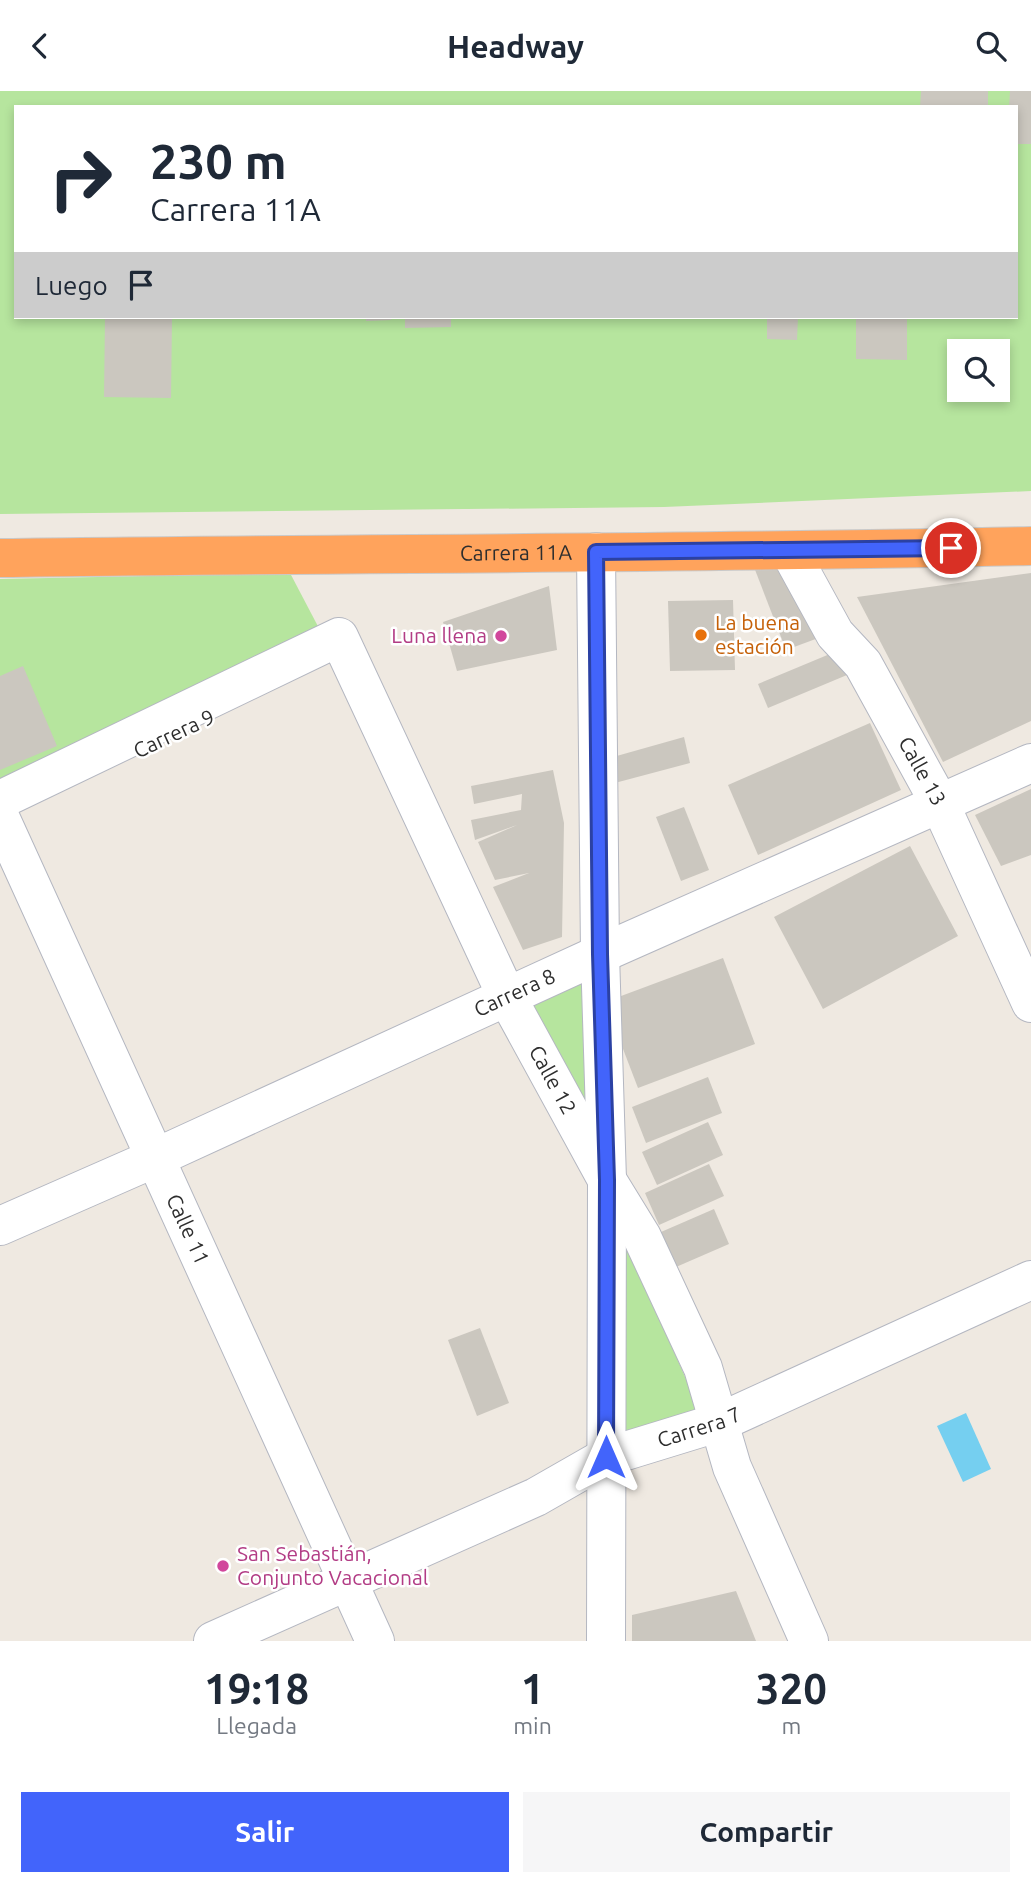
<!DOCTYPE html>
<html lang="es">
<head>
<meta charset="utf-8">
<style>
  :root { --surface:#fff; --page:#f6f6f7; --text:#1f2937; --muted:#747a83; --accent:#4264fb }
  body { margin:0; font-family:Ubuntu,sans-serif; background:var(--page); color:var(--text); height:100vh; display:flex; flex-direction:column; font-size:26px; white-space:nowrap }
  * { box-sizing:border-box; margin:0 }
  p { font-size:23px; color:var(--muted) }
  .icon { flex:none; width:38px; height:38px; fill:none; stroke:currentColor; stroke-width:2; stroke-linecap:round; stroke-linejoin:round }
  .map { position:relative; height:1550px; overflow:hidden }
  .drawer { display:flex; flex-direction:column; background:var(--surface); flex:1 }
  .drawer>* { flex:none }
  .hud { position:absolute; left:14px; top:14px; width:1004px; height:214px; border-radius:0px; box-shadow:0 4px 10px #0003; background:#fff; color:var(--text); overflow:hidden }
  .tools { position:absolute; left:947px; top:248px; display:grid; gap:14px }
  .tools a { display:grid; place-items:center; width:63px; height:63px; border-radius:0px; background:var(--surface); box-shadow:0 4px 10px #0003; font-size:35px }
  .pin { position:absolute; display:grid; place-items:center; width:60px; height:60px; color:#fff; margin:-30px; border:4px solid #fff; border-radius:50%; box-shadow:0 2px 7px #0007 }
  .me { position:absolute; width:77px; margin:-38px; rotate:0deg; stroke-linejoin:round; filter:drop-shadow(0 0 5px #0008) }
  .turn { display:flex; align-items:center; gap:24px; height:147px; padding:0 21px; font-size:32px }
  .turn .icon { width:91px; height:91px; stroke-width:2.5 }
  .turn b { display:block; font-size:49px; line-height:60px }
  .then { display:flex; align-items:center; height:66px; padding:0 21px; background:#0003; gap:14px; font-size:26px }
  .eta { display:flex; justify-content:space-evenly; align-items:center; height:119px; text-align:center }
  .eta b { font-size:42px; font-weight:600; line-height:49px }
  .cta { display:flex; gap:14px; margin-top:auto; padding:14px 21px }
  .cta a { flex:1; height:80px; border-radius:0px; background:var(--accent); color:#fff; font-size:28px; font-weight:600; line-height:80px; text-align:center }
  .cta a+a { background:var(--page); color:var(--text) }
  header { display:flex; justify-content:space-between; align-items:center; height:91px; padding:0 21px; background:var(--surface); font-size:32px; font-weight:600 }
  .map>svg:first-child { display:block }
</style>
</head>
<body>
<header><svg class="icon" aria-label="back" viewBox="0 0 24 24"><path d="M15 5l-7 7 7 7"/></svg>Headway<svg class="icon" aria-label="search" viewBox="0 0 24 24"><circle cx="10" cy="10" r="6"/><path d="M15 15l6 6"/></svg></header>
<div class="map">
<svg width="1031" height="1550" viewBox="0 0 1031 1550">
  <rect width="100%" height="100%" fill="#efe9e1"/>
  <g fill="#b6e59e" fill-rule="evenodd">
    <path d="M0,0h1031v400l-367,16 -664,7zM16,16h1001v210h-1001zM959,261h39v38h-39z"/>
    <polygon points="290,482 322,543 0,692 0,488"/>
    <polygon points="589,880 596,1048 522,912"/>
    <polygon points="617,1130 700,1320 620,1347"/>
  </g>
  <polygon fill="#75cff0" points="966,1322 991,1378 963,1391 937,1335"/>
  <g fill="#cbc7bf">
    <polygon points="921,0 988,0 988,16 920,16"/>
    <polygon points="1010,0 1031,0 1031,53 1017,53 1017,16 1009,16"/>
    <polygon points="105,226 172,227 171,307 104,306"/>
    <polygon points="366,226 391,226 391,229 366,230"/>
    <polygon points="405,226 451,226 451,236 405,237"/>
    <polygon points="767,226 798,226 797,249 767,248"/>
    <polygon points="856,226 907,226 907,269 856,268"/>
    <polygon points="788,464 821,546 786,559 752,471"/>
    <polygon points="1031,482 1031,630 943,671 857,506"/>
    <polygon points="549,495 557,559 457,580 443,531"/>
    <polygon points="733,509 735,579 670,580 668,510"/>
    <polygon points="837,560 847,584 768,617 758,593"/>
    <polygon points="23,575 57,655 0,679 0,585"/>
    <polygon points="870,632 901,699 758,764 728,694"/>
    <polygon points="684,646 690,672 611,693 606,668"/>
    <polygon points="553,679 564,732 562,846 523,859 493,796 529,782 495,789 478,751 517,734 475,749 471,729 521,719 522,703 474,713 471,695"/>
    <polygon points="1031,698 1031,764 1001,775 975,724"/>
    <polygon points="684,716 709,779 681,790 656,726"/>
    <polygon points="910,755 958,845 823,918 774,826"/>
    <polygon points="723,867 755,953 638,997 605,911"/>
    <polygon points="708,986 722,1022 646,1052 632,1016"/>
    <polygon points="708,1031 723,1064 657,1094 642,1061"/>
    <polygon points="709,1073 724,1105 659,1134 645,1102"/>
    <polygon points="714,1118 729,1153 676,1176 661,1141"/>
    <polygon points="480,1237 509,1312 477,1325 448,1249"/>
    <polygon points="736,1500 756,1550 632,1550 632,1524"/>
  </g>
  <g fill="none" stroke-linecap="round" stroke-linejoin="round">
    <g stroke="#b4b7c1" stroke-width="40">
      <g id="minor">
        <polyline points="596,461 600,863 607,1089 606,1550"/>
        <path id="s1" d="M790,461l45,82 28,30 77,140 91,199"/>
        <path id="s2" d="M0,709l339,-163 168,360 100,183 35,57 61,131 29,99 77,174"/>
        <path id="s3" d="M0,726l375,824"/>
        <path id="s4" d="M0,1135l155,-68 445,-204 431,-191"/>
        <path id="s5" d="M213,1550l323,-144 70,-40 114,-35 311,-142"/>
      </g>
    </g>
    <g stroke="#c9c9c9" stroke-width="40">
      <g id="highway">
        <path id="s6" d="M0,467c344,-5 687,-4 1031,-12"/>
      </g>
    </g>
    <use href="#minor" stroke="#fff" stroke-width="38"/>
    <use href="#highway" stroke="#ffa35c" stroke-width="38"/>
  </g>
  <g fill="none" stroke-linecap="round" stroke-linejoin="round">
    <g stroke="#2b41a3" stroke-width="18">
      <polyline id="route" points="606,1366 607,1089 600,863 596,461 951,457"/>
    </g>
    <use href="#route" stroke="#4264fb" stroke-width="12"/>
  </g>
  <circle fill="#e8710a" stroke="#fff" stroke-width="2.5" cx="701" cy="544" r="7"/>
  <g fill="#d1479c" stroke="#fff" stroke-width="2.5">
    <circle cx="501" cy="545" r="7"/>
    <circle cx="223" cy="1475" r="7"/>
  </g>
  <g text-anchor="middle" stroke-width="5" stroke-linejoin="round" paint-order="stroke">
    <g font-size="21" fill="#2e2e2e" stroke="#fff">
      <text dy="7" stroke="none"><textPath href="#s6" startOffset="516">Carrera 11A</textPath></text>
      <text transform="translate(174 643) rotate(-25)" y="7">Carrera 9</text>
      <text dy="7" stroke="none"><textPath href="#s1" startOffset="257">Calle 13</textPath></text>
      <text dy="7" stroke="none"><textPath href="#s4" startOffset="565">Carrera 8</textPath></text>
      <text dy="7" stroke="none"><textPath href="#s2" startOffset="868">Calle 12</textPath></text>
      <text dy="7" stroke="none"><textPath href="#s3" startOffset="453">Calle 11</textPath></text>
      <text dy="7" stroke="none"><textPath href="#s5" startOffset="532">Carrera 7</textPath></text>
    </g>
    <g font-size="21" fill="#c56008" stroke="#fff" text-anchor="start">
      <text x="715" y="539">La buena<tspan x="715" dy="24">estación</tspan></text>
    </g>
    <g font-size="21" fill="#b23c85" stroke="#fff" text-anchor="end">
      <text x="487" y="552">Luna llena</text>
      <text x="237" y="1470" text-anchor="start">San Sebastián,<tspan x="237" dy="24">Conjunto Vacacional</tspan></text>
    </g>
  </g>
</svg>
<div class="tools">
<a><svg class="icon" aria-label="search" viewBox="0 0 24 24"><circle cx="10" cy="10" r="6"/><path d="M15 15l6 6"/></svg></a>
</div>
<div class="pin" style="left:951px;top:457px;background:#d93025"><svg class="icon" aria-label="arrive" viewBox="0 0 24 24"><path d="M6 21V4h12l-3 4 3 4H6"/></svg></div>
<svg class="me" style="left:606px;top:1366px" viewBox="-20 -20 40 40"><path d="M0-17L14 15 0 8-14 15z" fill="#4264fb" stroke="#fff" stroke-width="4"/></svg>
<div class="hud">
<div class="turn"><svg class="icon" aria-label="right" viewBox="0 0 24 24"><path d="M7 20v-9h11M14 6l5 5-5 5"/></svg><div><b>230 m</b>Carrera 11A</div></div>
<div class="then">Luego<svg class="icon" aria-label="arrive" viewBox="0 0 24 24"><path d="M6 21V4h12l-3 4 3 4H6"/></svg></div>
</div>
</div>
<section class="drawer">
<div class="eta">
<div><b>19:18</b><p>Llegada</p></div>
<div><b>1</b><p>min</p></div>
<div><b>320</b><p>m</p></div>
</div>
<div class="cta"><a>Salir</a><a>Compartir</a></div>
</section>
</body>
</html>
